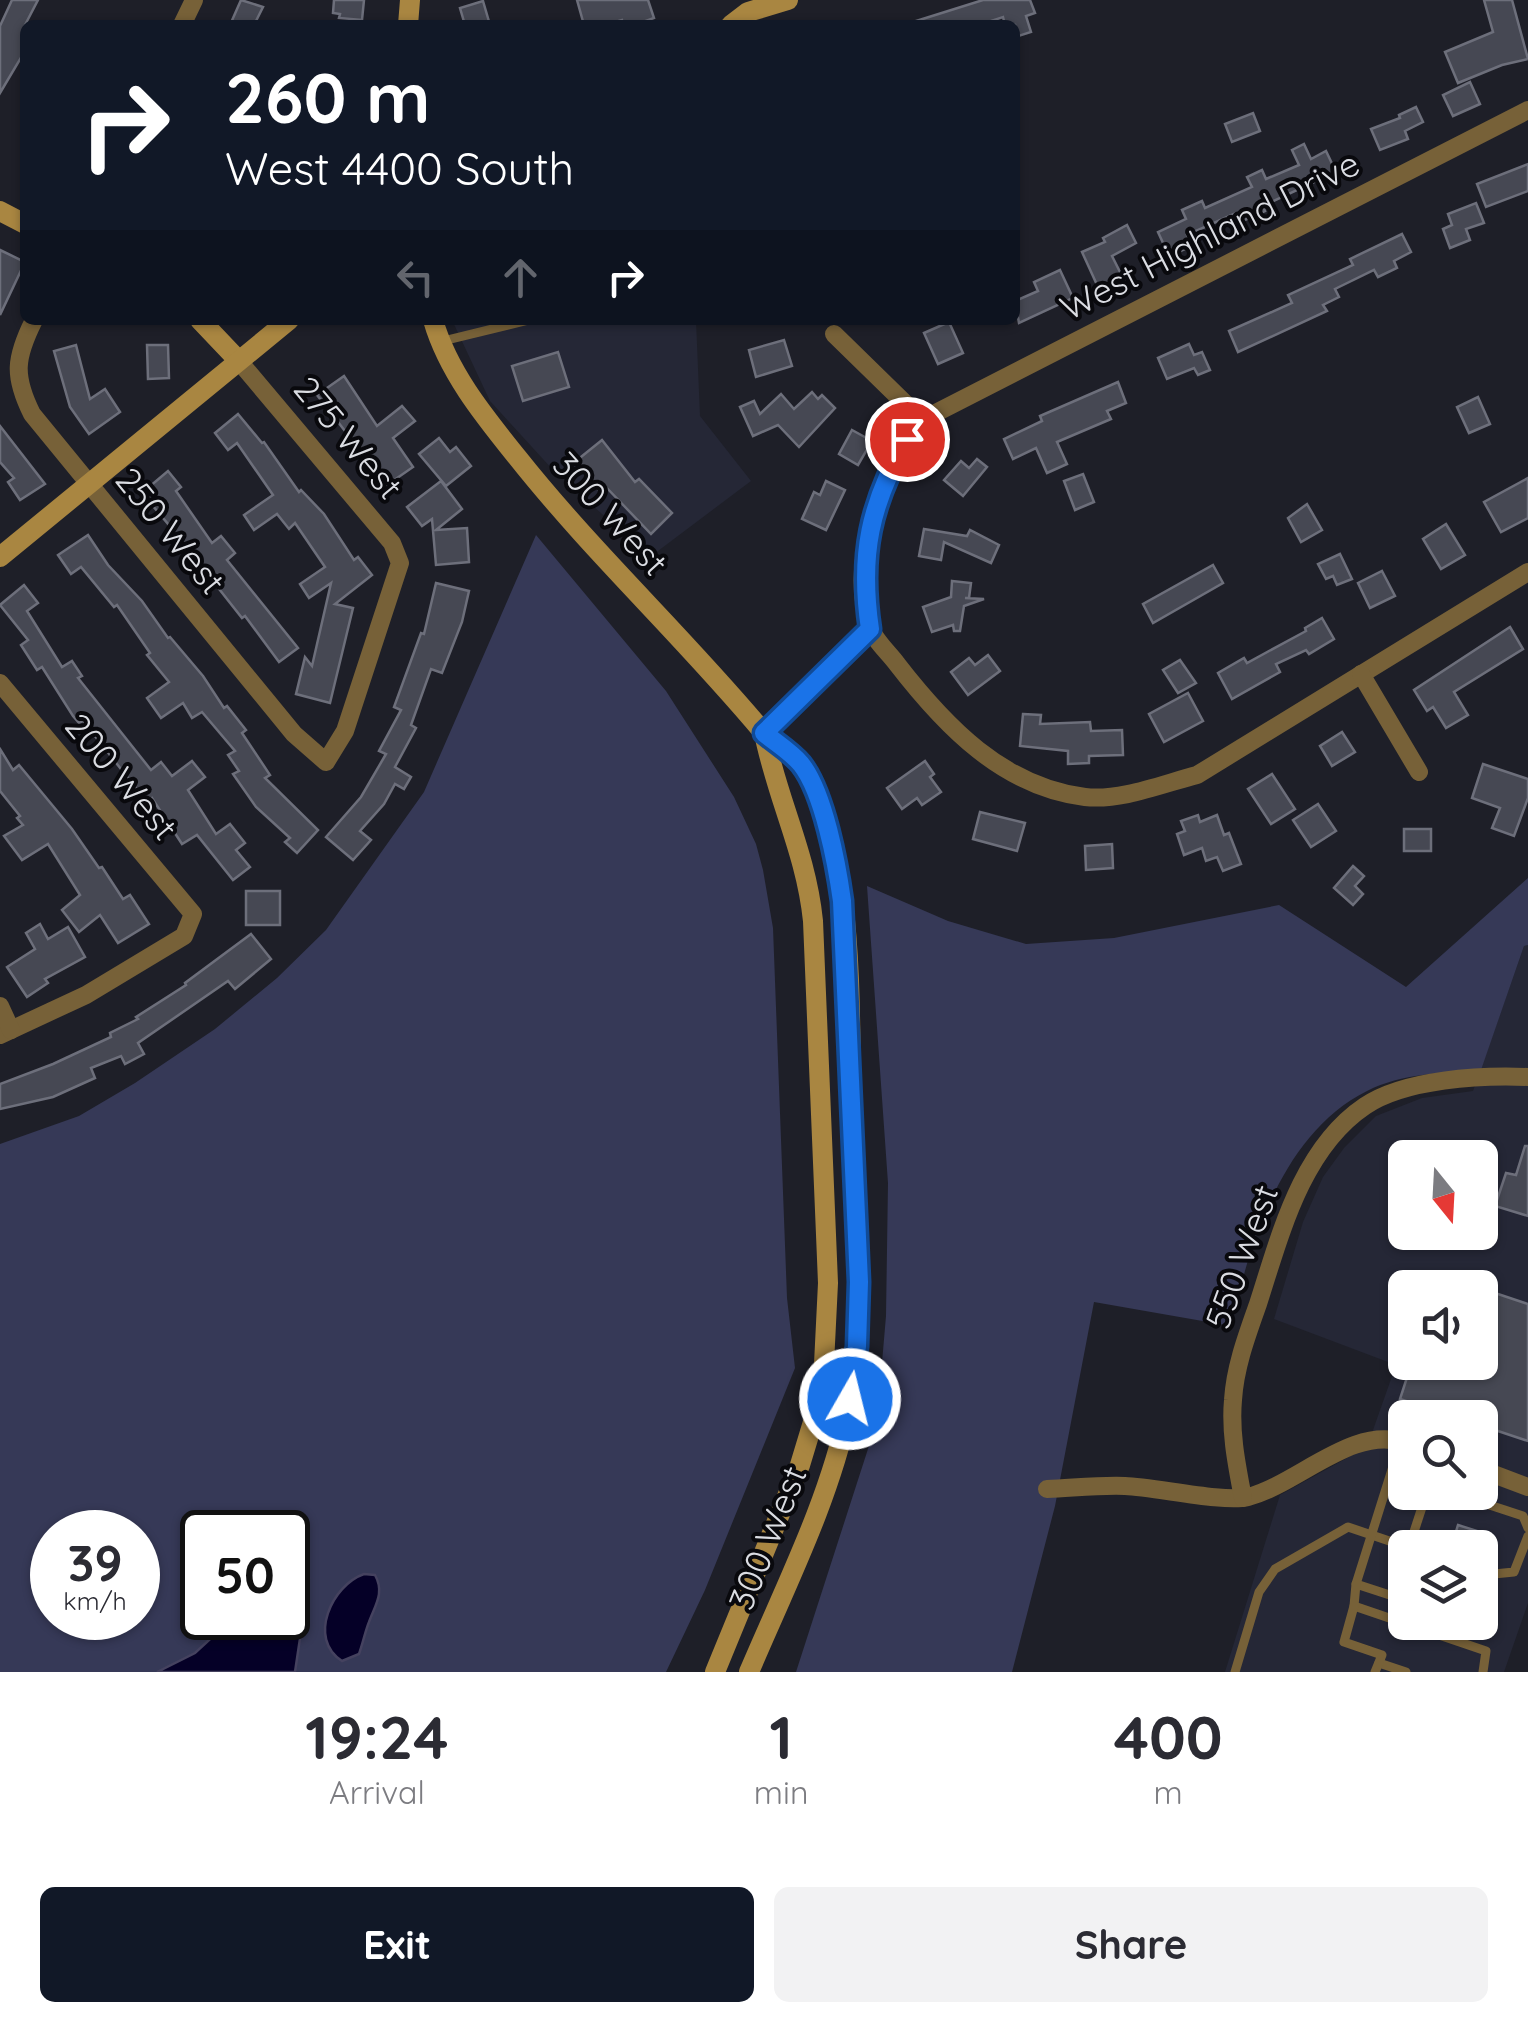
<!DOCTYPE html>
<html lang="en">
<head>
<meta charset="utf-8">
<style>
  :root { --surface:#fff; --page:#f2f2f3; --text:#2b2b33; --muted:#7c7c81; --accent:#111827 }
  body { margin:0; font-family:Quicksand,sans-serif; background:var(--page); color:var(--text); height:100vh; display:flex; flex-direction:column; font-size:38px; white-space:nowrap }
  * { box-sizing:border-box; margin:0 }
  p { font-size:32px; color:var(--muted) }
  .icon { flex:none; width:55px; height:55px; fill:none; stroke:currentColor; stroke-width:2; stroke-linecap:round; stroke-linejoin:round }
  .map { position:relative; height:1672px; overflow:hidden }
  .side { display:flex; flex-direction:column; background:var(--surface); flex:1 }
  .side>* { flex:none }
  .guide { position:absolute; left:20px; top:20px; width:1000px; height:305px; border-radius:15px; box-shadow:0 2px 8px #0004; background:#111827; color:#fff; overflow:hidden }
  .needle { width:65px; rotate:162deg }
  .buttons { position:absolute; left:1388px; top:1140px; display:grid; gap:20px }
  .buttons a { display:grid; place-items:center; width:110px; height:110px; border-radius:15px; background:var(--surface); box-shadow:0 2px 8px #0004; font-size:50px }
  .speed { position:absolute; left:30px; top:1510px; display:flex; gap:20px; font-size:50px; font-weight:700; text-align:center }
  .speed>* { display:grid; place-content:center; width:130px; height:130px; border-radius:50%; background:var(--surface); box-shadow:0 2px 8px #0004; line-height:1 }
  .speed small { font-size:25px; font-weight:400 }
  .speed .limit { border:5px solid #111; border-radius:15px; background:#fff; color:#111 }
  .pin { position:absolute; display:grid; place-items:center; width:85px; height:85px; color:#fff; margin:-42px; border:5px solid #fff; border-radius:50%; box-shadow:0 2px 10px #0007 }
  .me { position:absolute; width:110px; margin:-55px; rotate:8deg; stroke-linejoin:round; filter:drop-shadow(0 0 8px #0008) }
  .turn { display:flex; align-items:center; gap:35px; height:210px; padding:0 40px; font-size:45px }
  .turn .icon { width:130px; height:130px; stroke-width:2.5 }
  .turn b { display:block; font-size:70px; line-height:85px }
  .lanes { display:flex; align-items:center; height:95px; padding:0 40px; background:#0003; justify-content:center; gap:50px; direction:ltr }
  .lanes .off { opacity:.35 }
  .eta { display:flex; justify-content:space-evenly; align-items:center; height:170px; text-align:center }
  .eta b { font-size:60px; font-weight:800; line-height:70px }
  .cta { display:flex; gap:20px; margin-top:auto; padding:20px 40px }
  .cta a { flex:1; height:115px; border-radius:15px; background:var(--accent); color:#fff; font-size:40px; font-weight:800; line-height:115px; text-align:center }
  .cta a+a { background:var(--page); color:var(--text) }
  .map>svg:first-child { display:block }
</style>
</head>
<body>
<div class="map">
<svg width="1528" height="1672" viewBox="0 0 1528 1672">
  <rect width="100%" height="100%" fill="#1e1f28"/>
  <g fill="#252736" fill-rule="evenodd">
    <polygon points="452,320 696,320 700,416 751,481 650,557 553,470 490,401"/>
    <path d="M1528,945v658l-24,69h-279l55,-177 87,-48 29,-82 -122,-46 29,-97 20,-45 21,-29 32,-32 46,-18 51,-7 51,-145zM1405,1158h75v74h-75zM1405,1288h75v74h-75zM1405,1418h75v74h-75zM1405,1548h75v74h-75z"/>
  </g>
  <g fill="#363957" fill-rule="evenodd">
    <path d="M536,535l130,156 68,106 22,47 7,26 10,58 14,370 8,70 -90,222 -39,82h-666v-528l79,-28 56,-33 80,-54 62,-51 49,-48 98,-138zM52,1532h86v86h-86zM202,1532h86v86h-86z"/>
    <path d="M1528,878v67l-4,1 -43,124c-38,3 -79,3 -114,21 -84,42 -117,150 -136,235l-137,-24 -39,204 -43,166h-216l81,-251 9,-105 2,-133 -21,-297 81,35 78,23 88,-6 165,-33 127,82z"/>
  </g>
  <g fill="#050027" stroke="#45425f" stroke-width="2.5">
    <polygon points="297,1566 309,1578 295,1672 157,1672 195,1653 233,1618 288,1618 288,1568"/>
    <path d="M364,1574l11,1c10,18 0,30 -6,47 -4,10 -6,21 -10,32l-17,7c-35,-22 -10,-76 22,-87z"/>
  </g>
  <g fill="#464853" stroke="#6d6f7b" stroke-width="2.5">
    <polygon points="12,0 38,0 25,25 25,51 0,93 0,26"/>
    <polygon points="241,0 263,7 254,25 230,25"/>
    <polygon points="334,0 364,0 362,20 339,18 340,14 333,13"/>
    <polygon points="577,0 648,0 654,18 635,25 624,25 622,20 605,25 584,25"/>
    <polygon points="983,0 1030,0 1035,13 1026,16 1031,32 1015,37 1015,25 1005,25 1003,17 979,25 913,25 913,22"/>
    <polygon points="1484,0 1512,0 1528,59 1502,65 1458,83 1445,52 1493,32"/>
    <polygon points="483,1 490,25 465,25 460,8"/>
    <polygon points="1470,82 1480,104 1453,116 1443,95"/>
    <polygon points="1416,107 1423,122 1405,131 1408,139 1380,150 1371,129 1400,118 1399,115"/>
    <polygon points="1253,113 1260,131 1232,142 1225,124"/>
    <polygon points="1304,144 1311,159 1326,151 1336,172 1263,206 1265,211 1238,223 1234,214 1187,235 1192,246 1169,256 1158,232 1186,219 1182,210 1202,201 1205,208 1252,187 1247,177 1262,170 1266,179 1299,165 1292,150"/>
    <polygon points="1528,164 1528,191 1486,207 1477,184"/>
    <polygon points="1476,203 1484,223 1466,229 1470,240 1450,248 1443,229 1452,225 1448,214"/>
    <polygon points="1127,225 1136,243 1112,256 1122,276 1098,287 1082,252 1105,242 1103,238"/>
    <polygon points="1402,234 1411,252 1394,261 1397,268 1378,277 1374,270 1335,289 1339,297 1323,305 1327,311 1238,352 1229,331 1292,303 1288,295 1353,265 1350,259"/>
    <polygon points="0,250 25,262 0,315"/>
    <polygon points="1060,270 1073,298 1019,323 1015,301 1038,291 1034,282"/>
    <polygon points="949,322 963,353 938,364 924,333"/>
    <polygon points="784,340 792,366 756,377 749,350"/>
    <polygon points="1189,344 1194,355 1202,352 1210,370 1198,375 1194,368 1167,379 1158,358"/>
    <polygon points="76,345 90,399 105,389 120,412 89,434 70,407 54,351"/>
    <polygon points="147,345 168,345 169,378 148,379"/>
    <polygon points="558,352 569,387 523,401 512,366"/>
    <polygon points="344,376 377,426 402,406 415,421 393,438 413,467 387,485 317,395"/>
    <polygon points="1118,382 1126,403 1107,411 1111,419 1057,442 1067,464 1047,473 1036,448 1013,459 1004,439 1042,421 1040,416"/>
    <polygon points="812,392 818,399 822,395 835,408 799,447 778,425 753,436 740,407 754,401 760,414 781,394 794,409"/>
    <polygon points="1478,397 1490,424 1469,433 1457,407"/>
    <polygon points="238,414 262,443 264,442 299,492 301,490 324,514 354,560 358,557 372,575 335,604 353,608 330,703 296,694 305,657 312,666 331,583 309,598 300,584 325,567 295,523 289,529 277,514 254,530 244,515 273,495 237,443 228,450 215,433"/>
    <polygon points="0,426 45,484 20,500 8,482 14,478 0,462"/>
    <polygon points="852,430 872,441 858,465 839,454"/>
    <polygon points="439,438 450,452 456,447 471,466 446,486 419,454"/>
    <polygon points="602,440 635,482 639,479 672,513 651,534 604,485 598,489 576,461"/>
    <polygon points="977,459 987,467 963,496 944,480 961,461 969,468"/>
    <polygon points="168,471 181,487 176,491 212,543 221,536 235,553 227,560 298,648 279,662 245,616 242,618 186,547 182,549 168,524 142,493"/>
    <polygon points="1083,474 1094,502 1075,510 1064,481"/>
    <polygon points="1528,478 1528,518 1501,532 1484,502"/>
    <polygon points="441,481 462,509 436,530 467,528 469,562 436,565 432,519 422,526 407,507"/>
    <polygon points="826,481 845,490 826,530 802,519 814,492 820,495"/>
    <polygon points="1307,504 1322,530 1301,542 1288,518"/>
    <polygon points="1446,524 1465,555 1441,569 1423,539"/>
    <polygon points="924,529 967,536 970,530 999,545 991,563 944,542 941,560 919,556"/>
    <polygon points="88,535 108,565 142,601 168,638 170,637 203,676 224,708 227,706 246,730 242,733 270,775 265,778 318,830 297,853 285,842 290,838 256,807 233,774 239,771 228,755 235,751 202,712 192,718 183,703 161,718 147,698 169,682 147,655 150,653 117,605 114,607 81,567 71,574 58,555"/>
    <polygon points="1340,554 1352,579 1337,585 1333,576 1326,579 1318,564"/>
    <polygon points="1213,565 1223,583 1153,623 1143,604"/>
    <polygon points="1382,571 1395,596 1370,608 1358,583"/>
    <polygon points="952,581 971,583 969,598 965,598 984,599 964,606 960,631 954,631 953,625 932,632 923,607 951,597"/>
    <polygon points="436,583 469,591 462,622 442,673 431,669 411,725 416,728 395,767 411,777 404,789 395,784 384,804 360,831 371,840 353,860 326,837 361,797 386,754 379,751 401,710 394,707 421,633 424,634"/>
    <polygon points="24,585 38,603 27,611 62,667 72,661 82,676 78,678 151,770 161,762 172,776 192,761 205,777 188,790 216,834 230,824 245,843 236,850 250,867 233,880 197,835 182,844 152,798 147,802 83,721 79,723 73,716 42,667 37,670 21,645 28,640 0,605"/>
    <polygon points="1322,618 1334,639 1309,654 1306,650 1276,664 1280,672 1232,699 1218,673 1244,658 1247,663 1306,631 1305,628"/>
    <polygon points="1510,627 1523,649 1454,692 1468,715 1446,728 1433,707 1427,711 1414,690"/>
    <polygon points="988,655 1000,671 968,695 951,672 969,658 975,665"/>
    <polygon points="1180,660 1196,683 1178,693 1163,670"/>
    <polygon points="1188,693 1203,721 1164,742 1149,714"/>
    <polygon points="1023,714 1041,715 1040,724 1090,722 1091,731 1122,730 1123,755 1089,756 1089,763 1068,764 1068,751 1020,746"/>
    <polygon points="1342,732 1355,752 1332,766 1320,746"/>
    <polygon points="0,749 13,770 19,765 72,829 99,868 102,867 123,899 130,895 149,924 118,943 100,915 79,932 62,910 80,895 48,844 22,860 4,836 23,825 17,818 20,816 0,791"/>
    <polygon points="925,761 934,774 930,777 941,792 922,805 917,798 902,809 887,788"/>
    <polygon points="1483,764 1528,779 1528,798 1514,836 1492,828 1500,808 1472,798"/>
    <polygon points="1272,774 1295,809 1271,824 1248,789"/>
    <polygon points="1318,804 1336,831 1311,847 1293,820"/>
    <polygon points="980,812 1025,823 1017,851 973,839"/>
    <polygon points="1198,815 1200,822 1217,815 1224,835 1229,833 1241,864 1223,871 1217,857 1206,861 1202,848 1184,855 1177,834 1185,831 1181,821"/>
    <rect x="1404" y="829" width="27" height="22"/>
    <polygon points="1112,844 1113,868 1086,870 1085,846"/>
    <polygon points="1353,866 1364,876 1355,886 1363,894 1353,905 1334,888"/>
    <rect x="246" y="891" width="34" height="34"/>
    <polygon points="40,924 48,939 68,927 85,957 45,979 48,983 27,997 7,967 35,949 26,933"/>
    <polygon points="251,934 271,959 235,989 228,981 138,1043 144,1054 125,1064 121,1056 91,1068 95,1078 53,1097 0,1109 0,1084 53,1064 111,1037 110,1033 138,1019 136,1017 186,985 185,983"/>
    <polygon points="1525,1146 1528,1146 1528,1216 1495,1206 1506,1173 1516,1175"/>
    <polygon points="1480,1288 1528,1304 1528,1441 1480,1425 1480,1418 1456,1418 1400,1399 1412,1362 1480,1362"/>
    <polygon points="1458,1525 1493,1536 1489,1548 1451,1548"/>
  </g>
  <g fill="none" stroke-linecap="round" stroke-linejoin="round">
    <g stroke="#776138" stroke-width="9">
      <polyline points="443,341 529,320"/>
      <polyline points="1450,1492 1523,1516 1528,1528"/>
      <polyline points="1409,1547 1427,1492"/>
      <polyline points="1480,1570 1494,1574 1480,1615"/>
      <polyline points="1494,1574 1514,1572 1528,1536"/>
      <polyline points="1356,1584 1405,1600"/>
      <polyline points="1354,1606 1486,1651 1483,1672"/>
      <polyline points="1476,1622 1477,1622"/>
      <polyline points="1379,1663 1406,1672"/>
      <polyline points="1235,1672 1259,1592 1275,1569 1348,1527 1410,1548"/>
      <polyline points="1375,1672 1382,1655 1344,1642 1354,1606 1356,1584 1400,1444"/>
    </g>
    <g stroke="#776138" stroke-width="18">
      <polyline points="182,25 194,0"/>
      <path d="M1528,110l-606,310c-40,52 -75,141 -52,207 4,13 19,26 27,37 48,62 106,123 188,133 36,4 77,-13 112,-22l331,-203"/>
      <path d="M34,320c-19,38 -21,56 -2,94l262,320 32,28 19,-31 55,-168 -8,-20 -154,-183"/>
      <polyline points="834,334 922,420"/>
      <polyline points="1361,674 1419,772"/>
      <polyline points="0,683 193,914 184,936 86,995 0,1035"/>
      <polyline points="764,733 870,629"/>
      <polyline points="0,1006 11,1030"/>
      <polyline points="1480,1469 1528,1487"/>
      <path d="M1047,1489c26,-1 52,-4 78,-3 30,1 99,17 123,11 50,-13 106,-73 157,-54"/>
      <path d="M1243,1498c-6,-32 -13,-65 -10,-98 2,-33 14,-65 25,-96 22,-68 43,-155 107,-198 40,-27 116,-31 163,-29"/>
    </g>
    <g stroke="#a98641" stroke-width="20">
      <polyline points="408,25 410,0"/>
      <polyline points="731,25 748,12 788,0"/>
      <polyline points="0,211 25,224"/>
      <polyline points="200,320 238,360"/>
      <path d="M433,320c15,52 51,96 84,137 77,97 168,181 247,276 12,10 31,21 39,35 54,89 45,240 49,341 4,100 16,203 -4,302 -19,90 -63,176 -99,261"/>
      <polyline points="0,557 289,320"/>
      <path d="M715,1672l85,-207 13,-43 11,-58 4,-81 -15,-362c-7,-69 -36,-122 -49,-188"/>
    </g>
  </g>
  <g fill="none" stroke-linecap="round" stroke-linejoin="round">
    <g stroke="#114b97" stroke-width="25">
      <path id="route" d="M850,1399l7,-53 2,-64 -17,-381c-5,-36 -18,-108 -41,-137 -10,-12 -25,-21 -37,-31l106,-104c-11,-74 0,-125 37,-190"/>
    </g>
    <use href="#route" stroke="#1a73e8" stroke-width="18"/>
  </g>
  <g text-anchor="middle" stroke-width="8" stroke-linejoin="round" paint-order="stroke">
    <g font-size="35" fill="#dadce2" stroke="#09090d">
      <text transform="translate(1210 236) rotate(-27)" y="12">West Highland Drive</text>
      <text transform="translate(348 438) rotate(50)" y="12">275 West</text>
      <text transform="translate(610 514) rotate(48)" y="12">300 West</text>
      <text transform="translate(170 531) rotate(51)" y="12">250 West</text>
      <text transform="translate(121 777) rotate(50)" y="12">200 West</text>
      <text transform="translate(1242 1257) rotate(-70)" y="12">550 West</text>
      <text transform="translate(768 1538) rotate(-68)" y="12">300 West</text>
    </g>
  </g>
</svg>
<div class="buttons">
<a><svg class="needle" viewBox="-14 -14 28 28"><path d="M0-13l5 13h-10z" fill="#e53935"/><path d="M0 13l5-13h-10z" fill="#7c7c81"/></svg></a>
<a><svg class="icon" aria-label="sound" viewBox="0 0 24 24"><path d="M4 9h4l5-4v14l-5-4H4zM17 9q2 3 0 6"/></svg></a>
<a><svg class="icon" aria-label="search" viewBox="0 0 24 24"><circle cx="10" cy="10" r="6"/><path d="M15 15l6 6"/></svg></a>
<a><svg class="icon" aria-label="layers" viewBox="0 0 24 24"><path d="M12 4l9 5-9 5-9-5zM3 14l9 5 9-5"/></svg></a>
</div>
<div class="speed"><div>39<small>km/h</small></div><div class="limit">50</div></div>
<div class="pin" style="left:907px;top:439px;background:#d93025"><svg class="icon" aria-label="arrive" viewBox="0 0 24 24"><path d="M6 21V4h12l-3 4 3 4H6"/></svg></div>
<svg class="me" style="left:850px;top:1399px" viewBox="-20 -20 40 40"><circle r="17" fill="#1a73e8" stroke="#fff" stroke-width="3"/><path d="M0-11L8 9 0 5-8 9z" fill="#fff"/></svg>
<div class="guide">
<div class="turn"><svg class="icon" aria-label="right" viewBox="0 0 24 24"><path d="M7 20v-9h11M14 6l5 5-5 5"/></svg><div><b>260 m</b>West 4400 South</div></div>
<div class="lanes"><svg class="icon off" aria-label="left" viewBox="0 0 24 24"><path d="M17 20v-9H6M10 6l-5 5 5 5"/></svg><svg class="icon off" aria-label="ahead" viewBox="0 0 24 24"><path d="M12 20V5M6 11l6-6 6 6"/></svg><svg class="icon" aria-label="right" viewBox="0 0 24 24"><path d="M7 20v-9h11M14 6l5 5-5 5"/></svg></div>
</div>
</div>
<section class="side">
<div class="eta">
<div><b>19:24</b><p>Arrival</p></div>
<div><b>1</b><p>min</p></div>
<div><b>400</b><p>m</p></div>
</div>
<div class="cta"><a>Exit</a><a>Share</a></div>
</section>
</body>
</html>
